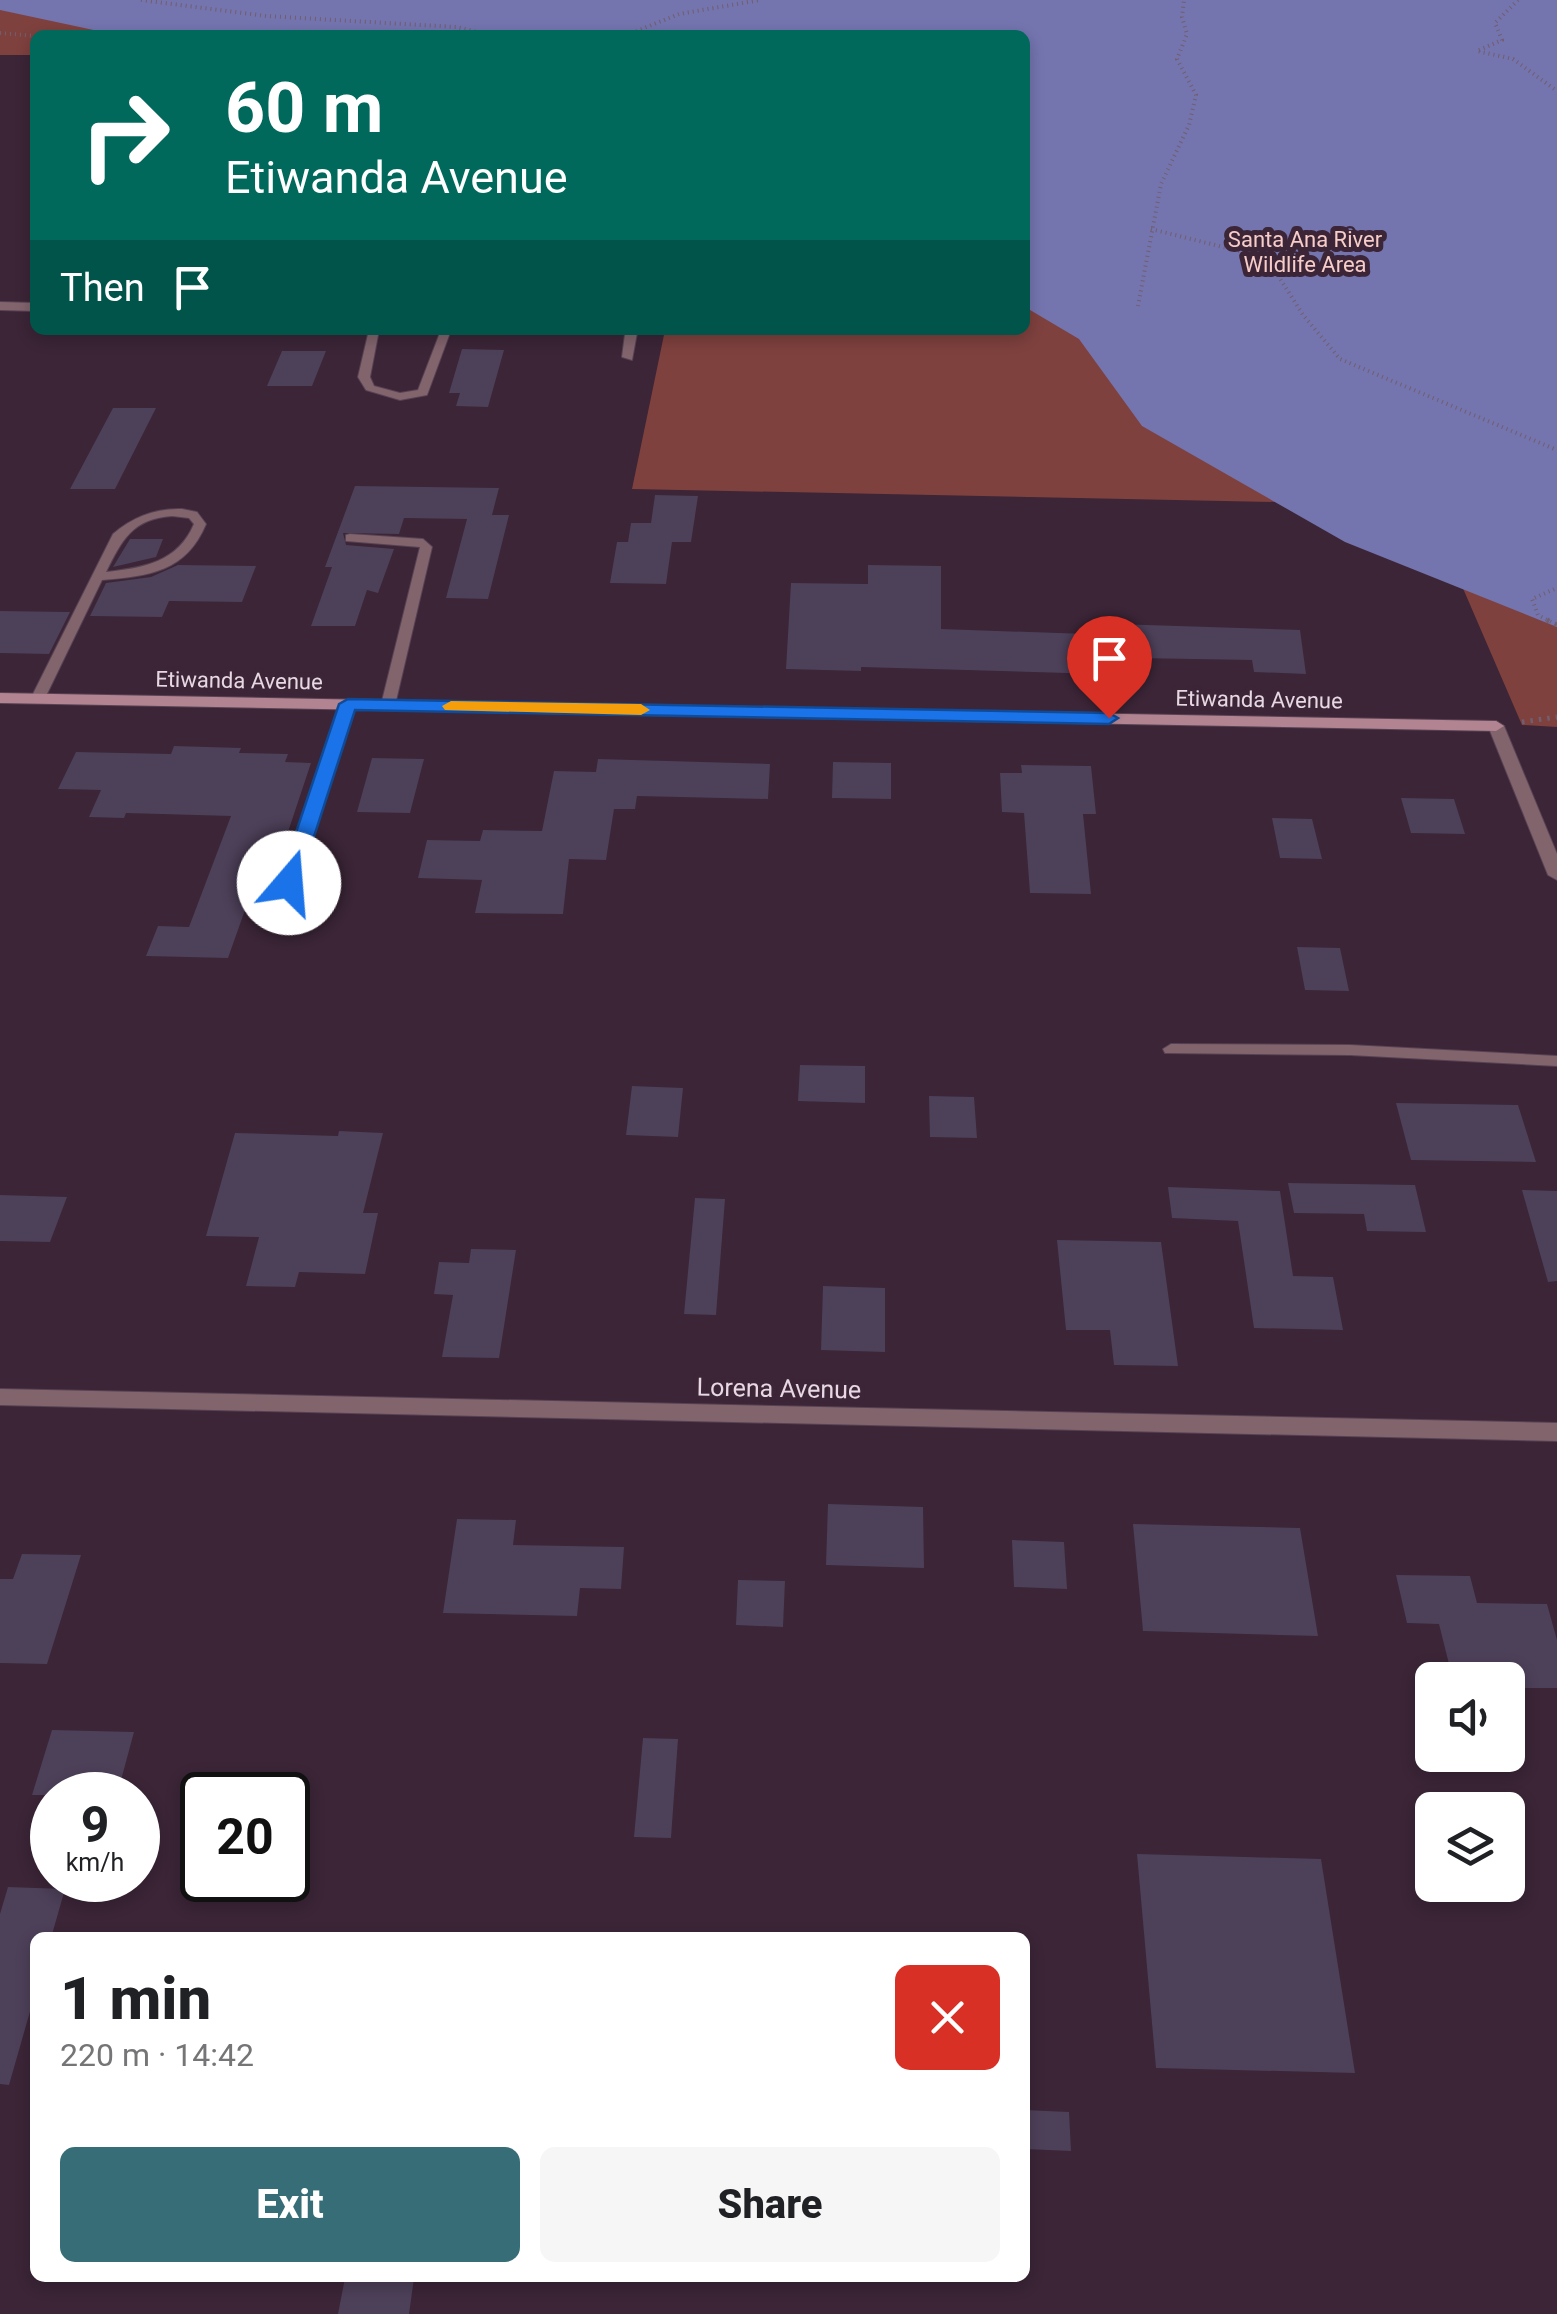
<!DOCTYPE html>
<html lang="en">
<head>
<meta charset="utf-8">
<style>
  :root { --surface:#fff; --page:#f6f6f6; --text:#202124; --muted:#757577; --accent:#376d76 }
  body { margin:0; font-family:Roboto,sans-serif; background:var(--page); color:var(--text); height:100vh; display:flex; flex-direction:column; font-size:38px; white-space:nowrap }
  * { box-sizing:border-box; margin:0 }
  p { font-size:32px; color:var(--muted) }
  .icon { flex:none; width:55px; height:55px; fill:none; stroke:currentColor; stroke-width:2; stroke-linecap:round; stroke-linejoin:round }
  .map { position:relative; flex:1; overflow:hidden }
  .sheet { position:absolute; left:30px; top:1932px; width:1000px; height:350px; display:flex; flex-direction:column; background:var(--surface); border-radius:15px; box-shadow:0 5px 15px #0003 }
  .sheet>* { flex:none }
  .top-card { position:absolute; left:30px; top:30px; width:1000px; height:305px; border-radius:15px; box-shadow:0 5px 15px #0003; background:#00695c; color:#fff; overflow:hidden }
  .fabs { position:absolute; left:1415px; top:1662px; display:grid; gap:20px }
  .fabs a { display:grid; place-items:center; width:110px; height:110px; border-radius:15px; background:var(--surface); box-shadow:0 5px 15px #0003; font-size:50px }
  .speed { position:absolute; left:30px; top:1772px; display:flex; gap:20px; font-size:50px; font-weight:700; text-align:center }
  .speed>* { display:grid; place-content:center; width:130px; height:130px; border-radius:50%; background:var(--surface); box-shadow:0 5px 15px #0003; line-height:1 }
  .speed small { font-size:25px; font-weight:400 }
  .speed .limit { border:5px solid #111; border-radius:15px; background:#fff; color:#111 }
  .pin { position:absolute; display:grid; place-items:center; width:85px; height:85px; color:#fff; margin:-102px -42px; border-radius:50% 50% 50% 0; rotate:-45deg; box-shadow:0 0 10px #0007 }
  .pin .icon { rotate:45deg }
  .me { position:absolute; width:110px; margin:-55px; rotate:18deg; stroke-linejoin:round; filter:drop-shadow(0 0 8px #0008) }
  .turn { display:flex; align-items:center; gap:35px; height:210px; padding:0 30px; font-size:45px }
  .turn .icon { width:130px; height:130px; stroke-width:2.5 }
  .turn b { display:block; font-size:70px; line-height:85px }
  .then { display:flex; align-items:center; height:95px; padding:0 30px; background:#0003; gap:20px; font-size:38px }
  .round { display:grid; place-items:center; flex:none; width:105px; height:105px; border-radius:15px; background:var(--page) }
  .head { display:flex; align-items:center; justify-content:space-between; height:170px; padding:0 30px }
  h1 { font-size:60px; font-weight:800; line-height:75px }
  .action { display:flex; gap:20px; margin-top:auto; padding:20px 30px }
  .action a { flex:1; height:115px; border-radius:15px; background:var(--accent); color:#fff; font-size:40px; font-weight:800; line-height:115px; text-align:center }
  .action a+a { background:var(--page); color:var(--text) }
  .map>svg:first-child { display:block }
</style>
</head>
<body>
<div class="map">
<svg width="1557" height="2314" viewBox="0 0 1557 2314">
  <rect width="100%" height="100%" fill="#3b2537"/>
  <polygon fill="#7e413e" points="0,0 1557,0 1557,727 1522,725 1427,505 632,489 665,330 1025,330 1025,35 35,35 35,55 0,55"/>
  <polygon fill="#7474af" points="0,0 1557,0 1557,627 1345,542 1142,426 1079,339 1025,307 1025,35 117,35 0,10"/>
  <g fill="#4d4059">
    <polygon points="462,349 504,350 488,407 456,406 460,393 449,393"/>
    <polygon points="282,351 326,351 312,386 267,386"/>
    <polygon points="113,408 156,408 115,489 70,489"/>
    <polygon points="355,486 499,488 492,515 509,515 488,599 446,598 467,519 404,518 399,534 343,533 346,545 394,549 378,593 367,590 355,626 311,626 332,567 325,567"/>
    <polygon points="655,495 698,496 691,542 672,542 666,584 610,583 617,542 628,542 631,523 651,523"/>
    <polygon points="130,539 163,539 156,557 113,567"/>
    <polygon points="178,565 256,566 242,602 169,601 162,617 90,616 106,583 151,577"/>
    <polygon points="868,565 941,566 941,629 1116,635 1115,624 1300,630 1306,674 1254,672 1252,660 1134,658 1136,675 861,667 861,671 786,669 791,583 868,584"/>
    <polygon points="0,611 70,612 49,654 0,653"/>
    <polygon points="174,746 241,748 239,753 288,754 285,762 311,763 288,832 294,832 284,862 262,862 228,958 146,956 158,926 189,927 231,816 126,813 124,818 89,817 101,790 58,789 76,752 171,754"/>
    <polygon points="372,758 424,759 410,813 357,812"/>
    <polygon points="598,759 770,764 768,799 637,796 635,809 614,809 606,860 569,859 563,914 475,913 482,880 418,878 427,840 480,841 483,830 542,831 554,771 596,772"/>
    <polygon points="833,762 891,763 891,799 832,798"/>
    <polygon points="1021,765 1091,766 1096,814 1083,814 1091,894 1030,893 1024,813 1002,812 1000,773 1022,773"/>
    <polygon points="1401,798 1454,799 1465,834 1411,833"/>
    <polygon points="1272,818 1312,819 1322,859 1280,858"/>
    <polygon points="1297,947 1340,948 1349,991 1305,990"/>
    <polygon points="800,1065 865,1066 865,1103 798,1101"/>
    <polygon points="632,1086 683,1088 678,1137 626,1135"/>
    <polygon points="929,1096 974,1097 977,1138 930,1137"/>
    <polygon points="1396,1103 1518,1105 1536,1162 1411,1160"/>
    <polygon points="339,1131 383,1133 363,1213 378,1213 365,1274 299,1272 295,1287 246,1286 259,1237 206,1236 235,1133 338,1136"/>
    <polygon points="1288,1183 1415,1185 1426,1232 1367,1231 1364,1214 1294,1213"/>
    <polygon points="1168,1187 1280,1191 1293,1276 1333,1277 1343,1330 1254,1328 1238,1221 1172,1218"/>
    <polygon points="1522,1190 1557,1191 1557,1281 1548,1282"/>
    <polygon points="0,1195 67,1197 50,1242 0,1241"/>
    <polygon points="695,1198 725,1199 716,1315 684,1314"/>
    <polygon points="1057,1240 1161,1242 1178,1366 1114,1365 1110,1330 1066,1330"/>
    <polygon points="471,1249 516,1250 499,1358 442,1357 453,1295 434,1294 439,1262 469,1263"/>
    <polygon points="823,1286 885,1288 885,1352 821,1350"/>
    <polygon points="828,1504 923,1507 924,1568 826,1565"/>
    <polygon points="457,1519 516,1520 513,1545 624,1547 621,1589 580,1588 577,1616 443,1613"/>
    <polygon points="1133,1524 1300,1528 1318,1636 1143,1631"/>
    <polygon points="1012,1540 1064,1542 1067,1589 1014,1587"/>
    <polygon points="22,1554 81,1555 47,1664 0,1663 0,1579 13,1579"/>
    <polygon points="1396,1575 1470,1576 1477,1603 1547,1604 1557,1640 1557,1688 1508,1688 1508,1680 1453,1680 1439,1624 1407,1623"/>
    <polygon points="738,1580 785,1581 783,1627 736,1625"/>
    <polygon points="52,1730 134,1732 117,1795 32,1795"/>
    <polygon points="643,1738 678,1739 671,1838 634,1837"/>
    <polygon points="1137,1854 1321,1859 1355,2073 1156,2068"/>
    <polygon points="8,1887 65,1889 51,1938 35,1938 35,1994 9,2085 0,2084 0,1914"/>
    <polygon points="1025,2110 1069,2112 1071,2151 1025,2149"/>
    <polygon points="345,2278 414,2278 409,2314 338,2314"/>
  </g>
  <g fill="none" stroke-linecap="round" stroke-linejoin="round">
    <g stroke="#574253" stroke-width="2">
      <g id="lane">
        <polygon points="369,330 379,330 370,377 374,386 400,393 418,390 441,330 451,330 427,395 400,400 366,390 358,377"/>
        <path d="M182,509l15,3 9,12c-20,48 -57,52 -104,56l-57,118 -7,4 -5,-1 -2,-3 82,-164c20,-17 42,-26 69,-25zM172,516l17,2 5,6c-16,38 -50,44 -88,48 16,-32 26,-53 66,-56z"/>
        <polygon points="350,534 423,539 432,547 395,705 388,709 381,705 420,547 346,541 346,535"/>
        <polygon points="348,700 355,704 297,883 294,886 284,886 281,883 341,704"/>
        <polygon points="1171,1044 1350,1045 1557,1056 1557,1066 1350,1055 1165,1053 1163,1049"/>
      </g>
    </g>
    <g stroke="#574253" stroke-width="2">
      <g id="street">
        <polygon points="0,302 35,303 35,311 0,310"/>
        <polygon points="621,330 635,330 637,333 632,360 622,357 625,334"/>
        <polygon points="1496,721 1504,726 1557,854 1557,880 1548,875 1488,726"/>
        <polygon points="0,1389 1557,1423 1557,1441 0,1405"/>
      </g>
    </g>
    <g stroke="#574253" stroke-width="2">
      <polygon id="secondary" points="0,693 1496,721 1504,726 1496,731 0,703"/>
    </g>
    <g stroke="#725e6e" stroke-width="4" stroke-dasharray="1 4" stroke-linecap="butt">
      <polyline points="141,0 266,16 456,27 491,35"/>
      <polyline points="1518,0 1495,23 1502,40 1477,51 1513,59 1557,91"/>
      <polyline points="0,33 35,36"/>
      <polyline points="627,35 679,14 760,0"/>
      <polyline points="1151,229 1267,258 1303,315 1340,359 1557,450"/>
      <polyline points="1138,306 1161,184 1189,125 1196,95 1177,59 1187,34 1182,17 1184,0"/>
      <polyline points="1551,622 1538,615 1532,599 1557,588"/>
    </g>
    <g stroke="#725e6e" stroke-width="5" stroke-dasharray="2.5 6" stroke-linecap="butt">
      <polyline points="1547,620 1557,625"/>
      <polyline points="1522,722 1557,717"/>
    </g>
    <use href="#lane" fill="#82646d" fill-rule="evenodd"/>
    <use href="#street" fill="#82646d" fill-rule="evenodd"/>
    <use href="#secondary" fill="#b28391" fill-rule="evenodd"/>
  </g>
  <polygon fill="#1a73e8" stroke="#114b97" stroke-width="2.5" points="348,699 1109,713 1118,718 1109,724 355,710 299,883 296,887 282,887 279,883 339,704"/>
  <polygon fill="#f59e0b" points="451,701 641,704 650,710 641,715 445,710 442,706"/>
  <g text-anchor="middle" stroke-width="10" stroke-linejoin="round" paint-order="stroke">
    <g font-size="22" fill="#f7cdc9" stroke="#3b2537">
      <text x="1305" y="247">Santa Ana River<tspan x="1305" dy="25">Wildlife Area</tspan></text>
    </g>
    <g font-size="22" fill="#e7d8e3" stroke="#3b2537">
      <text transform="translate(239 680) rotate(1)" y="8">Etiwanda Avenue</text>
      <text transform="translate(1259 699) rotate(1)" y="8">Etiwanda Avenue</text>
    </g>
    <g font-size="25" fill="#e7d8e3" stroke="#3b2537">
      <text transform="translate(779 1388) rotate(1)" y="9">Lorena Avenue</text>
    </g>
  </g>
</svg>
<div class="fabs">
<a><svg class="icon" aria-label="sound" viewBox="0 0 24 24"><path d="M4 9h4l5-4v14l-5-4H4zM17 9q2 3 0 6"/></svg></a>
<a><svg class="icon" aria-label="layers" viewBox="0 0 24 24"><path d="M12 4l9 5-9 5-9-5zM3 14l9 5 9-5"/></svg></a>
</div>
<div class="speed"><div>9<small>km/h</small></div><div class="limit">20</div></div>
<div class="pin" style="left:1109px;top:718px;background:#d93025"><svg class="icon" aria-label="arrive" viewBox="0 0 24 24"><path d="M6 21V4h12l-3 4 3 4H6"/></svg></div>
<svg class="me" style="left:289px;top:883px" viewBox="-20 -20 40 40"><circle r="19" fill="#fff"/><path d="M0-13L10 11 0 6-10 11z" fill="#1a73e8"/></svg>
<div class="top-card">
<div class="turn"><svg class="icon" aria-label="right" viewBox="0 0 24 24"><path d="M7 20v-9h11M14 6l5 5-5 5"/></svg><div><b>60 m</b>Etiwanda Avenue</div></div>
<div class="then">Then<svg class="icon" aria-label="arrive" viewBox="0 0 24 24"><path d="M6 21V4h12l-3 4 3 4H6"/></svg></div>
</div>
<section class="sheet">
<div class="head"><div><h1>1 min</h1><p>220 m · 14:42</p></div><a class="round" style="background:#d93025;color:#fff"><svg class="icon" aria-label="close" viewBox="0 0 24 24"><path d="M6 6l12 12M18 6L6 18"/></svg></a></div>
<div class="action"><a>Exit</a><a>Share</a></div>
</section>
</div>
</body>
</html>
